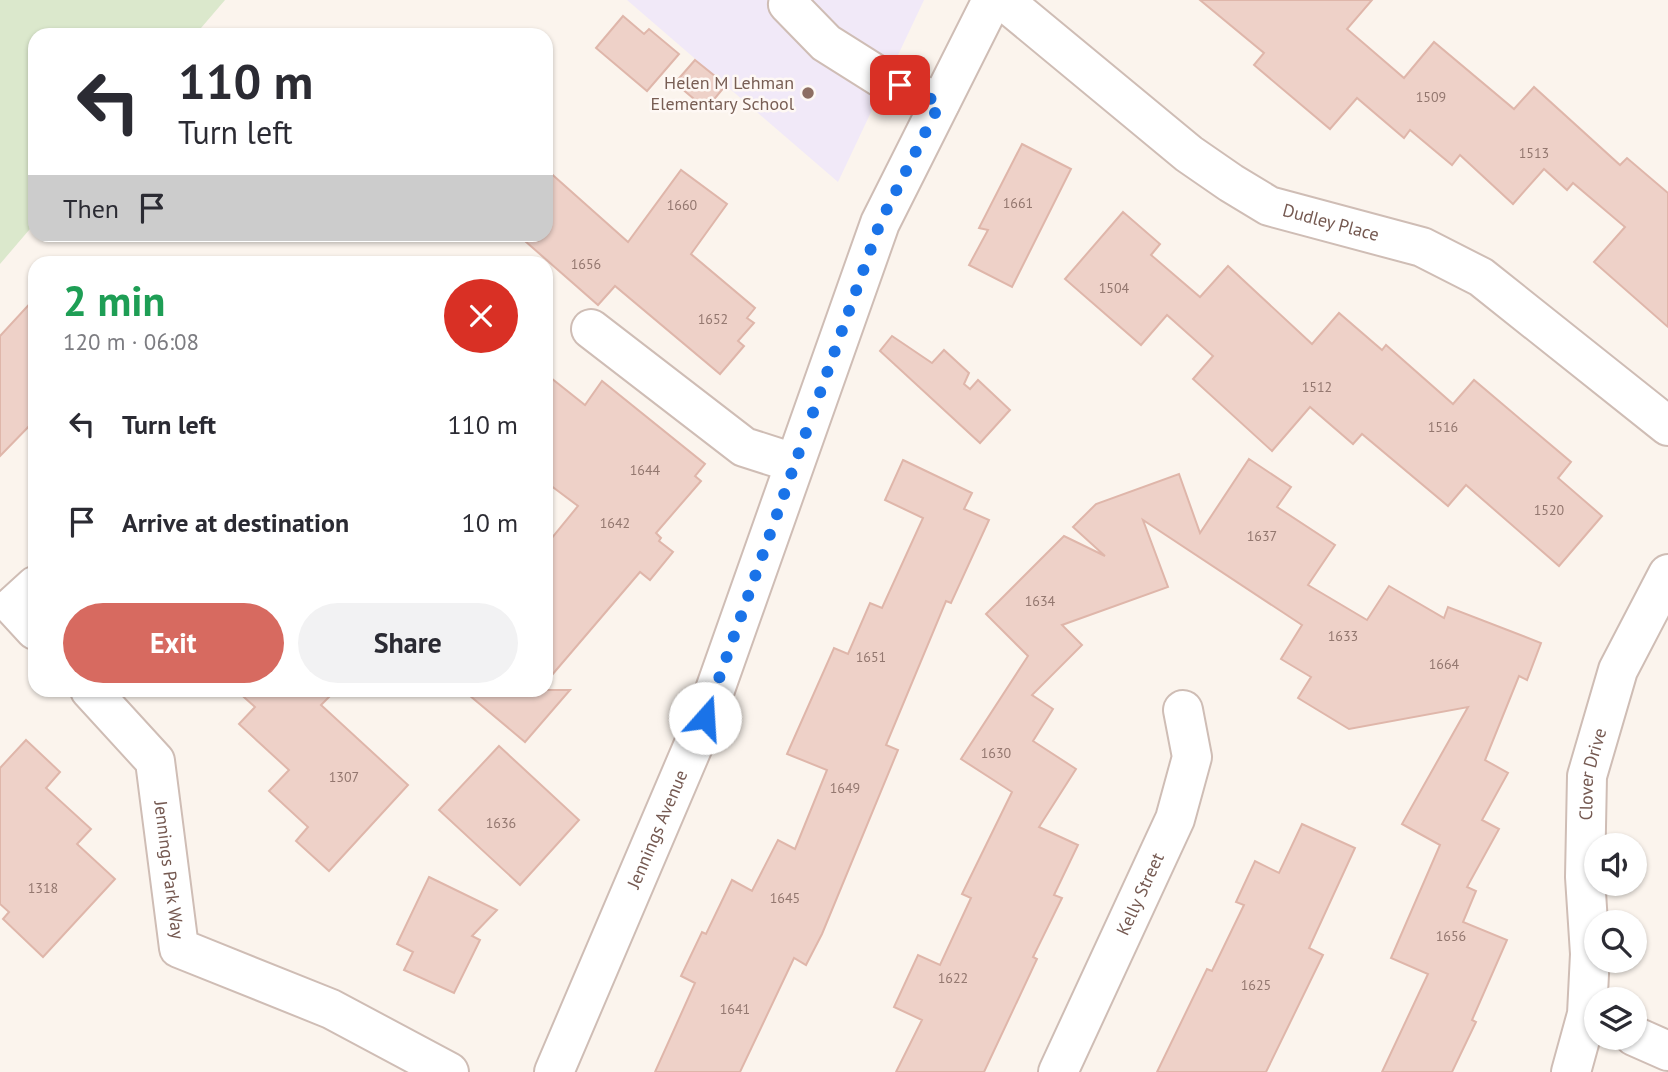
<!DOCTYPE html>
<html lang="en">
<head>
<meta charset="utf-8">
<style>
  :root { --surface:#fff; --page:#f2f2f3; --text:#2b2b33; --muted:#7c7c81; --accent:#d76a60 }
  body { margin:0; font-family:"PT Sans",sans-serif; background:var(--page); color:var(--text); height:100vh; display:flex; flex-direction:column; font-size:26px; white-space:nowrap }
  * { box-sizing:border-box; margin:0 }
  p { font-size:23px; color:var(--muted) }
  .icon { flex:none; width:38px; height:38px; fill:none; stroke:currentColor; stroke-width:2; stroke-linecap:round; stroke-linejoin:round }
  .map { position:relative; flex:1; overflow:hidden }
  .panel { position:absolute; left:28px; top:256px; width:525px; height:441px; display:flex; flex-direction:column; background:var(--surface); border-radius:21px; box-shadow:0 2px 5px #0004 }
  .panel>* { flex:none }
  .banner { position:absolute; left:28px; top:28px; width:525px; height:214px; border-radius:21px; box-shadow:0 2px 5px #0004; background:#fff; color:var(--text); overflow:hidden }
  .controls { position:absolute; left:1584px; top:833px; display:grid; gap:14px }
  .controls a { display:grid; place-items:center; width:63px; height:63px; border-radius:50%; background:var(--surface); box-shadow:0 2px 5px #0004; font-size:35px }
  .pin { position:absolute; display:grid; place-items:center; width:60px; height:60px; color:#fff; margin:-30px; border-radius:14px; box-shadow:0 4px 10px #0006 }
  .me { position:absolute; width:77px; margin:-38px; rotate:19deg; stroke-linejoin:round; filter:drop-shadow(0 0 5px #0008) }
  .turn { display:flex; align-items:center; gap:24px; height:147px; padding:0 35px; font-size:32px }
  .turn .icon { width:91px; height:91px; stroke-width:2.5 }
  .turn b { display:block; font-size:49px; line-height:60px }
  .then { display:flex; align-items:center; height:66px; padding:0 35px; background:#0003; gap:14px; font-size:26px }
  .round { display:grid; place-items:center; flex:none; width:74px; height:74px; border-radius:37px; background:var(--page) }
  .headline { display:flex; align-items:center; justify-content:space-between; height:119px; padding:0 35px }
  h1 { font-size:42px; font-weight:800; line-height:52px; color:#1e9e55 }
  .action { display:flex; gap:14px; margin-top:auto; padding:14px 35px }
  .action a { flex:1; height:80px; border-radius:42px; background:var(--accent); color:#fff; font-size:28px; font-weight:800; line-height:80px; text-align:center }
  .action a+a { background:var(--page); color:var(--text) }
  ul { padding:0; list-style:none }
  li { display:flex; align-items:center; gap:21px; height:98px; padding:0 35px }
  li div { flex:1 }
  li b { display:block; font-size:26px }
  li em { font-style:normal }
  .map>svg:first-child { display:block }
</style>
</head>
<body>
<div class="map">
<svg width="1668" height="1072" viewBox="0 0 1668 1072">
  <rect width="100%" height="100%" fill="#fbf4ed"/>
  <polygon fill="#f1e9f8" points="627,0 924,0 838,182"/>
  <polygon fill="#dbe8cc" points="0,0 225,0 195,35 35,35 35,223 0,264"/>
  <g fill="#eed1c8" stroke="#dfb6aa" stroke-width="2">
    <polygon points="1200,0 1372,0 1347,29 1404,78 1434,42 1514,109 1534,87 1620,165 1627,158 1668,193 1668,327 1594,262 1625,227 1573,183 1567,190 1544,169 1513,204 1460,155 1452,165 1410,130 1404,138 1357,98 1330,129 1254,65 1264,53"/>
    <polygon points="623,16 644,34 649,29 679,54 647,91 596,48"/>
    <polygon points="695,60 726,85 706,109 675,83"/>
    <polygon points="1022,144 1071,169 1012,287 969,265 988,230 979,228"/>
    <polygon points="546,169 628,242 681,170 727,204 691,254 755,308 747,318 754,323 738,341 744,346 720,374 615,286 598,305 517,234 546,234"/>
    <polygon points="1123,212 1160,244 1151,255 1200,297 1228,266 1312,344 1339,313 1382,350 1386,345 1453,404 1474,380 1571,462 1558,478 1602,516 1559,566 1466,485 1448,506 1362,434 1353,444 1310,407 1272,451 1193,379 1213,356 1167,315 1141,345 1065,279"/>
    <polygon points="35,298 35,420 0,456 0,336"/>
    <polygon points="892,336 932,363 944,350 969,373 964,384 970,389 978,380 1010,410 980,443 880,351"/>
    <polygon points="546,374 585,405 602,381 705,464 695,476 701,481 656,533 661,538 659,541 673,552 650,580 640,572 546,682 546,545 578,506 546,482"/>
    <polygon points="1249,459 1291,487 1277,507 1335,545 1308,585 1367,620 1389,586 1444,618 1448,607 1541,643 1527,680 1519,676 1485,760 1508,773 1482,820 1499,829 1467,887 1476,891 1463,922 1507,940 1472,1020 1476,1022 1452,1072 1382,1072 1428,974 1391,958 1440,845 1402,824 1468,707 1349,729 1298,698 1311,677 1281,659 1302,625 1143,520 1168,587 1062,625 1082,645 1032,695 1053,709 1033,741 1076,769 1039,827 1078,845 1054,895 1062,898 1033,957 1037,959 984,1072 896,1072 922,1020 894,1007 918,955 940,965 971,898 962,894 1012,792 961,759 1028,656 986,614 1064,536 1105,556 1073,527 1096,504 1179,474 1200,533"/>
    <polygon points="903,460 972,493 964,509 989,520 951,603 946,601 886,745 898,750 822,934 806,965 794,958 740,1072 655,1072 695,983 681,976 702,932 706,934 732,880 752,891 778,840 795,849 827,770 787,754 834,648 848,654 870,603 882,608 923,518 885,500"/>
    <polygon points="236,690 336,690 321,705 408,785 329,871 296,841 308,827 269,791 289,770 239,724 255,707"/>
    <polygon points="463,690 570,690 525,742"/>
    <polygon points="26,740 60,772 46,788 91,829 77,844 115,879 43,957 3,919 9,912 0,904 0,768"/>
    <polygon points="499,746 579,820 520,885 439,810"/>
    <polygon points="1302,824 1355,848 1309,948 1323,955 1266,1072 1157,1072 1207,969 1212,971 1244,905 1236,902 1255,861 1279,873"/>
    <polygon points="429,877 497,910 472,936 480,940 454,993 404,970 413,952 397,944"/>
  </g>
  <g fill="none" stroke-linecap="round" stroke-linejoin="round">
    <g stroke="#cfbdb5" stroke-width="42">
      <g id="minor">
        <polyline points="789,0 788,4 826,43 880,77 940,103"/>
        <path id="s1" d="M1003,0l186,154 42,29 38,23 153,41 59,30 187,149"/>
        <polyline points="591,329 744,447 794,463"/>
        <polyline points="35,586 13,606 35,630"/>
        <path id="s2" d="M90,690l65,71 24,187 152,61 118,63"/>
        <polyline points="1634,1036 1668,1051"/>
        <path id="s3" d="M554,1072l151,-354 175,-495 112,-223"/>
        <path id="s4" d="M1058,1072l117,-253 17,-62 -9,-47"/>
        <path id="s5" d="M1571,1072l16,-58 3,-60 -5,-77 2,-101 31,-106 50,-96"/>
      </g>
    </g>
    <use href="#minor" stroke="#fff" stroke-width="38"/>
  </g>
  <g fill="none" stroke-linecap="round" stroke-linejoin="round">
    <polyline stroke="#1a73e8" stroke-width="12" stroke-dasharray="0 21.6" points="705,718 880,223 940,103 900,85"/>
  </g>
  <circle fill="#8d6e63" stroke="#fef8f4" stroke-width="2.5" cx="808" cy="93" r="7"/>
  <g text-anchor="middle" stroke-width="5" stroke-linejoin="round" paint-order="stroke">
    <g font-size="14" fill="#93776f">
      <text x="1431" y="102">1509</text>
      <text x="1534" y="158">1513</text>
      <text x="1018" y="208">1661</text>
      <text x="682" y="210">1660</text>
      <text x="586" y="269">1656</text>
      <text x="1114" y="293">1504</text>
      <text x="713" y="324">1652</text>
      <text x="1317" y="392">1512</text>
      <text x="1443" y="432">1516</text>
      <text x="645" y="475">1644</text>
      <text x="1549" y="515">1520</text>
      <text x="615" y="528">1642</text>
      <text x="1262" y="541">1637</text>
      <text x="1040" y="606">1634</text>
      <text x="1343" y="641">1633</text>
      <text x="871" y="662">1651</text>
      <text x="1444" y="669">1664</text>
      <text x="996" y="758">1630</text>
      <text x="344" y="782">1307</text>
      <text x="845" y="793">1649</text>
      <text x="501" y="828">1636</text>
      <text x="43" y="893">1318</text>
      <text x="785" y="903">1645</text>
      <text x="1451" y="941">1656</text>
      <text x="953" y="983">1622</text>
      <text x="1256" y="990">1625</text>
      <text x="735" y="1014">1641</text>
    </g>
    <g font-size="18" fill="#785e54" stroke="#fef8f4" text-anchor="end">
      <text x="794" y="89">Helen M Lehman<tspan x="794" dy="21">Elementary School</tspan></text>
    </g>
    <g font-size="18" fill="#755951" stroke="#fef8f4">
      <text dy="6" stroke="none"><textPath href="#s1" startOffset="401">Dudley Place</textPath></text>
      <text dy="6" stroke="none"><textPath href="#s5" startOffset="301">Clover Drive</textPath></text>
      <text dy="6" stroke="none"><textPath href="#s3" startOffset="264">Jennings Avenue</textPath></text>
      <text dy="6" stroke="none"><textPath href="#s2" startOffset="206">Jennings Park Way</textPath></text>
      <text dy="6" stroke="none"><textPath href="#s4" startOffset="196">Kelly Street</textPath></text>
    </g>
  </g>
</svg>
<div class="controls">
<a><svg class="icon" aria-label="sound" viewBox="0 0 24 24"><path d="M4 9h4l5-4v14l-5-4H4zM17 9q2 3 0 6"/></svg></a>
<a><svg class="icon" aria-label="search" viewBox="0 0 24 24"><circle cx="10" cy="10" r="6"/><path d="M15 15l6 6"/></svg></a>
<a><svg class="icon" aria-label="layers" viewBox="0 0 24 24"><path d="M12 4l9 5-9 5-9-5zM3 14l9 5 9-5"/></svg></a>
</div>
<div class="pin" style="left:900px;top:85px;background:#d93025"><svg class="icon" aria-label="arrive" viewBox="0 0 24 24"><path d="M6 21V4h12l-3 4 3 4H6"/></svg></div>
<svg class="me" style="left:705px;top:718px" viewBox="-20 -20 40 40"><circle r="19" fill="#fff"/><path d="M0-13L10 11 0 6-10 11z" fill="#1a73e8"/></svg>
<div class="banner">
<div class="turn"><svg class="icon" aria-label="left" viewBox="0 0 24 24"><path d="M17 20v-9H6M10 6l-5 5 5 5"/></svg><div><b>110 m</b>Turn left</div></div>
<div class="then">Then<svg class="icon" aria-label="arrive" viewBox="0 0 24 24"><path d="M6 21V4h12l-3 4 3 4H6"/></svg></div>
</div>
<section class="panel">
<div class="headline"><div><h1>2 min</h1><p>120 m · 06:08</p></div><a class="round" style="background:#d93025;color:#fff"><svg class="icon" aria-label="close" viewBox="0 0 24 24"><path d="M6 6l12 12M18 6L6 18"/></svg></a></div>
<ul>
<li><svg class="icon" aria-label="left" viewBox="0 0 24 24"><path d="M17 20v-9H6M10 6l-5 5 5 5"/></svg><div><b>Turn left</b></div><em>110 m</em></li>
<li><svg class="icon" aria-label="arrive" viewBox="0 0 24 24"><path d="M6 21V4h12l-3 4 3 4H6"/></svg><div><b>Arrive at destination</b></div><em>10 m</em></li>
</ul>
<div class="action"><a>Exit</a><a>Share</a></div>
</section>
</div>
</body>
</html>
